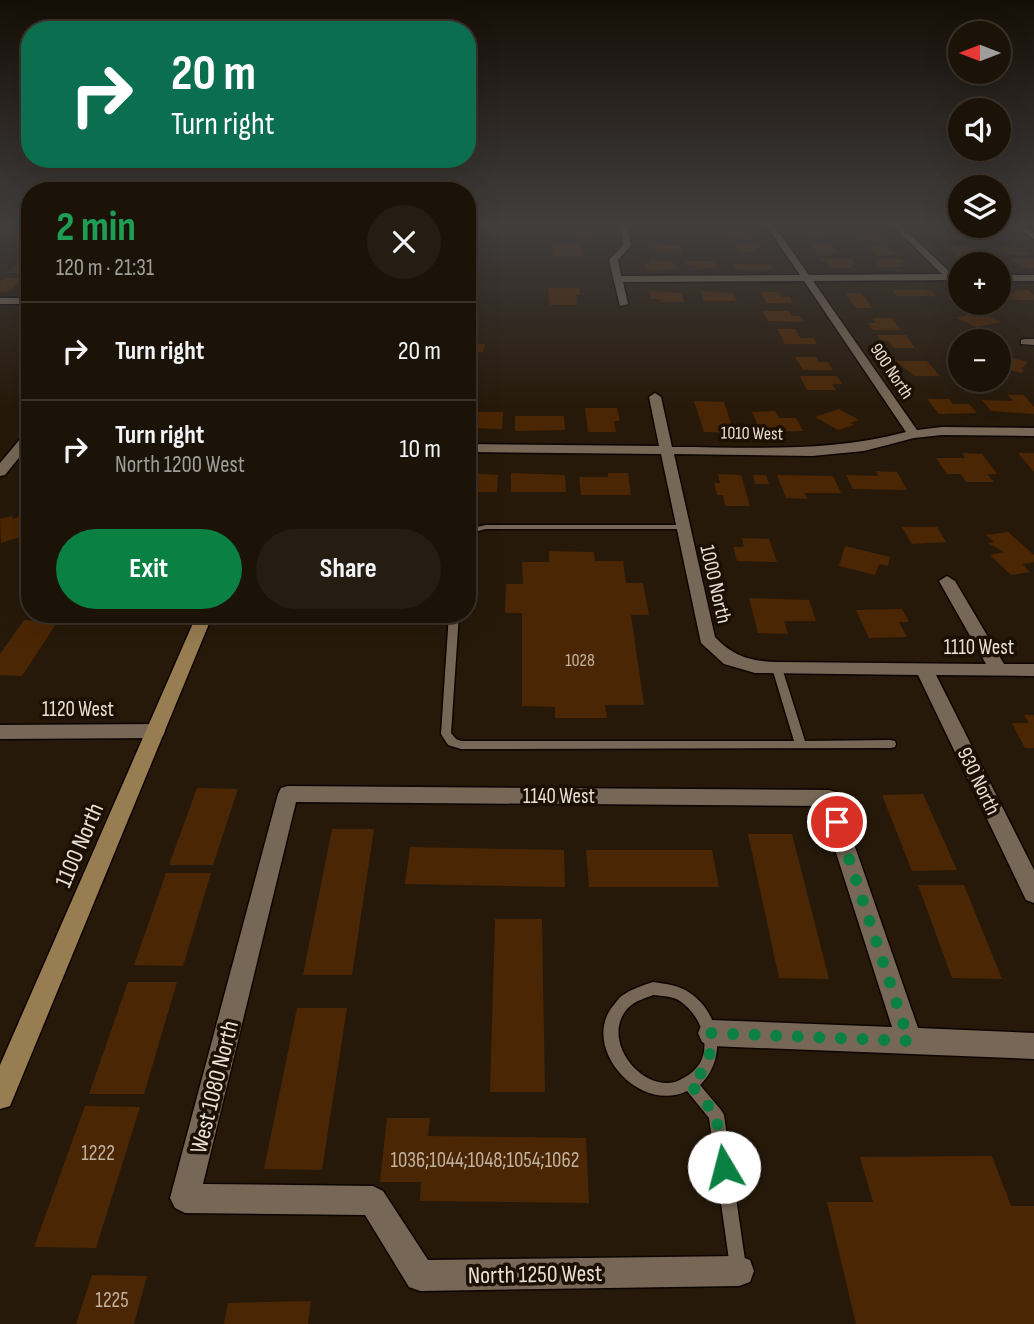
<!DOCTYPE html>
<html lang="en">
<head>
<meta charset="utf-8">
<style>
  :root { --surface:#1c1308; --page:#251c12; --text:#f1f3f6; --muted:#a09e9c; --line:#3a3229; --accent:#0b8043 }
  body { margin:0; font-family:"Sofia Sans Condensed",sans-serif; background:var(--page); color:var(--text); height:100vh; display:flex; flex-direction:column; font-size:26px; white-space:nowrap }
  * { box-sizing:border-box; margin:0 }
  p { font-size:23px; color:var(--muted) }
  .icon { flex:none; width:38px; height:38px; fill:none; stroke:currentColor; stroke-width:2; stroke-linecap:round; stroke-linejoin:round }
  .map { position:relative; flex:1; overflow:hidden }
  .side { position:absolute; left:21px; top:182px; width:455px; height:441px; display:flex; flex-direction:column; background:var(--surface); border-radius:28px; box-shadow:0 7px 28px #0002,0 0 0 2px var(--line) }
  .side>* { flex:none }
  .guide { position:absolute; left:21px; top:21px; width:455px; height:147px; border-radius:28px; box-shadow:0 7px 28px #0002,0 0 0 2px var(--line); background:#0b6e4f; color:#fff; overflow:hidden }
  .needle { width:46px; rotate:270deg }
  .tools { position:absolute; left:948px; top:21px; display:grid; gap:14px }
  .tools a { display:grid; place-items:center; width:63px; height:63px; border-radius:50%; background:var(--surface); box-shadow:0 7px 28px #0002,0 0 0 2px var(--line); font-size:35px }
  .pin { position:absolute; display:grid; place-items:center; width:60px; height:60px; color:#fff; margin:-30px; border:4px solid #fff; border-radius:50%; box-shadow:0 2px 7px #0007 }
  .me { position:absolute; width:77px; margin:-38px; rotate:352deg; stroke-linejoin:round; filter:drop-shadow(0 0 5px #0008) }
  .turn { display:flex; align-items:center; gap:24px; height:147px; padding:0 35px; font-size:32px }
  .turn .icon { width:91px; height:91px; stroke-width:2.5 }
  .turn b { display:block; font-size:49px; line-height:60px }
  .round { display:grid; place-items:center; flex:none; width:74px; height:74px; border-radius:37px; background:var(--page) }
  .overview { display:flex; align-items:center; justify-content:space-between; height:119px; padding:0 35px }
  h1 { font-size:42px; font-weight:700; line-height:52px; color:#1e9e55 }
  .button { display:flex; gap:14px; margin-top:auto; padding:14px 35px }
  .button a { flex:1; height:80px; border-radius:42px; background:var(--accent); color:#fff; font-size:28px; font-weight:700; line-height:80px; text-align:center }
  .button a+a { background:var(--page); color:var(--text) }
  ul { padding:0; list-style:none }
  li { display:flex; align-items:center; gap:21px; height:98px; padding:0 35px; border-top:2px solid var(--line) }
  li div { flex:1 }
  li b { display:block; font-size:26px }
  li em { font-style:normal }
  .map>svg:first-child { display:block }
</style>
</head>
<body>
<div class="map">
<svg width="1034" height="1324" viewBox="0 0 1034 1324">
  <rect width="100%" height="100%" fill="#26190a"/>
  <g fill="#4b2604">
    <polygon points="655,224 671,224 674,231 658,231"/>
    <polygon points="524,226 525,232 516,234 494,231 494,227"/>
    <polygon points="576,229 596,229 597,232 594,232 595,237 578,238"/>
    <polygon points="798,229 821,229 827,237 811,237"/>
    <polygon points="977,229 993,229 1009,237 986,237"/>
    <polygon points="13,230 30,230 30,237 4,237"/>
    <polygon points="726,230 745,230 751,239 731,239"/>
    <polygon points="927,230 947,230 957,239 939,239"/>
    <polygon points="862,231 875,231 884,240 862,240 858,235 866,234"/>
    <polygon points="553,243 577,243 583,256 553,256"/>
    <polygon points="654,243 680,246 683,253 657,253"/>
    <polygon points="734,244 757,244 760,248 753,249 756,252 739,252"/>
    <polygon points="811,244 830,244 838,253 818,254"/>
    <polygon points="949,246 969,246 987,254 957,257"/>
    <polygon points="868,247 885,247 900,255 876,256"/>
    <polygon points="998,247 1014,247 1031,255 1009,255"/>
    <polygon points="649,259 674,263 677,269 647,270 644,263 651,263"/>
    <polygon points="820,259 852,259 856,265 850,265 852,268 834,268"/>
    <polygon points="879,259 902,259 907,263 900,263 904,267 880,267 875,262 882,262"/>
    <polygon points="1011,259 1034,259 1034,268 1022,268"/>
    <polygon points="21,261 30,261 27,273 6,273"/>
    <polygon points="685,261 714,261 717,268 696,269 695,266 687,265"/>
    <polygon points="734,264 770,264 773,270 736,269"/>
    <polygon points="5,278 22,278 8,292 0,292 0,282"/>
    <polygon points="548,288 579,288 580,295 576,295 577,305 550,305"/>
    <polygon points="892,290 931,290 936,296 897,296"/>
    <polygon points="1013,290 1028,290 1034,295 1034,300 1013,300 1005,293 1016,293"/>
    <polygon points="650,291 682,293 684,302 661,302 660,299 651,299"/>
    <polygon points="701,291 733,293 737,301 704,301"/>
    <polygon points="761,292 779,292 781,297 790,297 793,303 766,303"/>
    <polygon points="845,293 861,293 873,308 856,308"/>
    <polygon points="762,311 789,311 792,316 800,316 804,322 768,321"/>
    <polygon points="979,312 1002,322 976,327 956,318"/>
    <polygon points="872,318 892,318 901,330 873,330 868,323 876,323"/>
    <polygon points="777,329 795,329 800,338 813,338 817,344 785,344"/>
    <polygon points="877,335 906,335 915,348 894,348 889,341 880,340"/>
    <polygon points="467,344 485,344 483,352 467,352"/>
    <polygon points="795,357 816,357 819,362 828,362 833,370 803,370"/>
    <polygon points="1008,357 1028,362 1021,369 1024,370 1021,373 999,367"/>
    <polygon points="896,361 927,361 940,376 914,376"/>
    <polygon points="800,376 837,376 842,384 832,384 836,390 807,390"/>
    <polygon points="1008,395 1024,395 1034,407 1034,414 991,411 982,400 1013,401"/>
    <polygon points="927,399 949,399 953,404 969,404 977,413 939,414"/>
    <polygon points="694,401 724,402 734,433 704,432"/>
    <polygon points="585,408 617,408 620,421 614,421 616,432 588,432"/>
    <polygon points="839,409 859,420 850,423 854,425 838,430 815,417"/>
    <polygon points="775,411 779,418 796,418 803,431 761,432 752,412"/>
    <polygon points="467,412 503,412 502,429 471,428 467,431"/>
    <polygon points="515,416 564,416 565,430 515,431"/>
    <polygon points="962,453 982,454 997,474 987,474 994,482 966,482 961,474 947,474 936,458 965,458"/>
    <polygon points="1018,453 1034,453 1034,472"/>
    <polygon points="876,471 897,472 907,490 853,489 846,475 878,476"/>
    <polygon points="467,473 498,475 497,492 467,492"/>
    <polygon points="511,473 565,475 566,492 511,492"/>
    <polygon points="608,473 628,473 631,495 581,495 579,477 608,477"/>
    <polygon points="718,474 741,475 750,506 725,506 723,495 717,495 714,483 720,483"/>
    <polygon points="753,475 766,475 769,484 755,484"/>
    <polygon points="777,475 833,476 841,493 805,493 807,499 786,498"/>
    <polygon points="30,513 30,534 1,543 0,519 12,516 13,519"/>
    <polygon points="902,527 937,527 946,542 912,544"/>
    <polygon points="1008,532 1034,555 1034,562 1022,564 1030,572 1011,575 990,555 1004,552 988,543 994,542 986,535"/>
    <polygon points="742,538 769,539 777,562 737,561 733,547 744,547"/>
    <polygon points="845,546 890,557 888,566 879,564 875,575 839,566"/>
    <polygon points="549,551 594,552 595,561 623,561 626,583 643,583 649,615 631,615 644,705 605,705 607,718 555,718 555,707 522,706 522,613 505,613 506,584 523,584 522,562 549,562"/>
    <polygon points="749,598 809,600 816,621 784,621 788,634 758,633"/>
    <polygon points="902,609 909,622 899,622 907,637 869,638 856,610"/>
    <polygon points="261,614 299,614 297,622 259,621"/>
    <polygon points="24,620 58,621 22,676 0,675 0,654"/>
    <polygon points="1024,715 1034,715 1034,748 1025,748 1012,723 1029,723"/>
    <polygon points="197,788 238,789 213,865 169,865"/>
    <polygon points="923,794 957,870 912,871 882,795"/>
    <polygon points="332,829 374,829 352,975 303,975"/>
    <polygon points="748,834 792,834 829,979 779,978"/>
    <polygon points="410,847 564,850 565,887 405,884"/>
    <polygon points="586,850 712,850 719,887 589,887"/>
    <polygon points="166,873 211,873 183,966 134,965"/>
    <polygon points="918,885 964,885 1002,979 952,978"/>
    <polygon points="495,919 542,919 545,1092 490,1092"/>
    <polygon points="128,982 177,982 144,1094 89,1094"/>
    <polygon points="297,1008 347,1008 322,1170 264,1169"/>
    <polygon points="85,1106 140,1107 96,1248 34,1247"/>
    <polygon points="387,1118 430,1118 428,1136 586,1138 589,1203 420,1201 421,1182 380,1182"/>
    <polygon points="992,1156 1011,1206 1034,1206 1034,1324 856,1324 827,1202 873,1202 860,1157"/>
    <polygon points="92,1275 147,1276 134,1324 76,1324"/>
    <polygon points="311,1301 308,1324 224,1324 228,1303"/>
  </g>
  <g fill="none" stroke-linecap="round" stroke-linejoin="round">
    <g stroke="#0e0400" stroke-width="3">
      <g id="service">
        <polygon points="486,525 682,525 686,527 682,529 486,529 467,534 467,529"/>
        <polygon points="449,614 459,614 451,733 456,739 461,741 794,741 772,668 777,665 782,668 805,741 891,740 895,741 896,744 895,747 891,748 461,749 448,745 441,734"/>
        <path d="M653,982c13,2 26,3 37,11 31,21 37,66 10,92l21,25 3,5 22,152 -2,6 -6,2 -6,-2 -2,-6 -21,-149 -22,-27c-47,23 -106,-42 -75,-84 4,-4 7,-10 11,-12 9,-6 20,-10 30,-13zM653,995c9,1 19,1 27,6 18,12 32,41 20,62 -4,6 -9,11 -15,14 -4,2 -7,4 -10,5 -36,9 -76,-45 -46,-75 6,-6 17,-9 24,-12z"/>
      </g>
    </g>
    <g stroke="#0e0400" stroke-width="3">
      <g id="minor">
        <path d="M620,224h8l3,22 -13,14 3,16 179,-1 -35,-51h8l36,51 133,-1 -51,-50h8l53,50h9v6l-148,1 104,149 25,-3 92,1v8l-92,-1 -28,3 -50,13 -52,5 -138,-2 41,183c19,20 36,24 62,25l209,2 -47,-83 8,-5 8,5 49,83h30v12l-98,-1 98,195v33l-8,-3 -108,-225 -163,-2 -31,-9 -23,-21 -40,-189 -194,-2v-8l192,2 -10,-49 6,-4 6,4 11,50c82,0 154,6 234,-15l-102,-151 -181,1 5,22 -8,2 -11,-46 14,-15z"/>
        <polygon points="1012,224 1021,224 1034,233 1034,239"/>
        <rect x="999" y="275" width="35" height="6"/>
        <rect x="0" y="298" width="30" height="6"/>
        <polygon points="1025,339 1034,339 1034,345 1021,344 1021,340"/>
        <polygon points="30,431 30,444 5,475 0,476 0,463 26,432"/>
        <polygon points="156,724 163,726 165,731 163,736 156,738 0,739 0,725"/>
        <polygon points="288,786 829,790 836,792 918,1028 1034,1033 1034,1059 711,1046 702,1042 698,1033 702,1024 711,1020 892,1027 821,806 296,802 203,1184 373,1186 383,1191 428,1260 739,1256 750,1260 754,1271 750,1282 739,1286 420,1291 409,1287 365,1215 185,1213 175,1208 170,1198 278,794 281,788"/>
      </g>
    </g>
    <g stroke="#0e0400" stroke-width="3">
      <polygon id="secondary" points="197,614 213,614 10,1106 0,1109 0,1065"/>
    </g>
    <use href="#service" fill="#776756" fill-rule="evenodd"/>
    <use href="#minor" fill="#776756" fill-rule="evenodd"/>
    <use href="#secondary" fill="#987d52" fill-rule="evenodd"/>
  </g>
  <linearGradient id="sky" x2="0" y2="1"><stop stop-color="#150e06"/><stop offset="0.55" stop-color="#413e3e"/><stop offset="1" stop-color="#413e3e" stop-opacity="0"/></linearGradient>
  <rect width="1034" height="409" fill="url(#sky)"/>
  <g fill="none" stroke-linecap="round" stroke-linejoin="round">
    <path stroke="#0b8043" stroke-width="12" stroke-dasharray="0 21.6" d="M724,1167l-8,-52 -26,-31c18,-15 22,-29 21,-51l198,8 -72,-219"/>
  </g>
  <g text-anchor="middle" stroke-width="7" stroke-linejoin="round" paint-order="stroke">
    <g font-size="18" fill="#e9e0d7" stroke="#1c1003">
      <text transform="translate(892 371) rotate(56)" y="6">900 North</text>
      <text transform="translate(752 433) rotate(1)" y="6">1010 West</text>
    </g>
    <g font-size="18" fill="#c2b2a2">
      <text x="580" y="666">1028</text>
    </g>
    <g font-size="21" fill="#e9e0d7" stroke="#1c1003">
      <text transform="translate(716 584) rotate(77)" y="7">1000 North</text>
      <text x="979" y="654">1110 West</text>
      <text x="78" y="716">1120 West</text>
      <text transform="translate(979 781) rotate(64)" y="7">930 North</text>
      <text x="559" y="803">1140 West</text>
    </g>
    <g font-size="21" fill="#c2b2a2">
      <text x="98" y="1160">1222</text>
      <text x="485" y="1167">1036;1044;1048;1054;1062</text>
      <text x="112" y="1307">1225</text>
    </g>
    <g font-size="24" fill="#e9e0d7" stroke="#1c1003">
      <text transform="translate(79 845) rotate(-67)" y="8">1100 North</text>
      <text transform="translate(214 1087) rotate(-76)" y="8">West 1080 North</text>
      <text transform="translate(535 1274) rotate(-1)" y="8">North 1250 West</text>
    </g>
  </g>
</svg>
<div class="tools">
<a><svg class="needle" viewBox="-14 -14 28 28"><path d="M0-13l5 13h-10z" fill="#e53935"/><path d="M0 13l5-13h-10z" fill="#a09e9c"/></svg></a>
<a><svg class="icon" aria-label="sound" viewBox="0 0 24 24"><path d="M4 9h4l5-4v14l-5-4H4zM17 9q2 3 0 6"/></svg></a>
<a><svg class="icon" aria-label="layers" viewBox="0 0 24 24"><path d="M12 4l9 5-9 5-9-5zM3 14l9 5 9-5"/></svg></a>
<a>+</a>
<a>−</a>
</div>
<div class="pin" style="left:837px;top:822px;background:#d93025"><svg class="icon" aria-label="arrive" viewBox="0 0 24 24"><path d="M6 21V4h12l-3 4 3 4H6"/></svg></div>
<svg class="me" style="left:724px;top:1167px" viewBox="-20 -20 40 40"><circle r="19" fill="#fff"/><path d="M0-13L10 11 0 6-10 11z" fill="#0b8043"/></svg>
<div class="guide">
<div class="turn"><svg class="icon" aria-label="right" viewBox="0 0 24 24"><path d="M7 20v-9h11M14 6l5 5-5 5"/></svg><div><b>20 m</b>Turn right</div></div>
</div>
<section class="side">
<div class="overview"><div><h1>2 min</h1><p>120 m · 21:31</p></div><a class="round"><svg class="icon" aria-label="close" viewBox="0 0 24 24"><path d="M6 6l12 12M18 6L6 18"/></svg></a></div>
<ul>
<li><svg class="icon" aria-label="right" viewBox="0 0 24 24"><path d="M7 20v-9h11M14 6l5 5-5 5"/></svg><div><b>Turn right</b></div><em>20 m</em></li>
<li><svg class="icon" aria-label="right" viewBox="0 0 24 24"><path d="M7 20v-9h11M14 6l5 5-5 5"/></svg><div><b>Turn right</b><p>North 1200 West</p></div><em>10 m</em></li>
</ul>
<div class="button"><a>Exit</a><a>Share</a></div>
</section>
</div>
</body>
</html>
